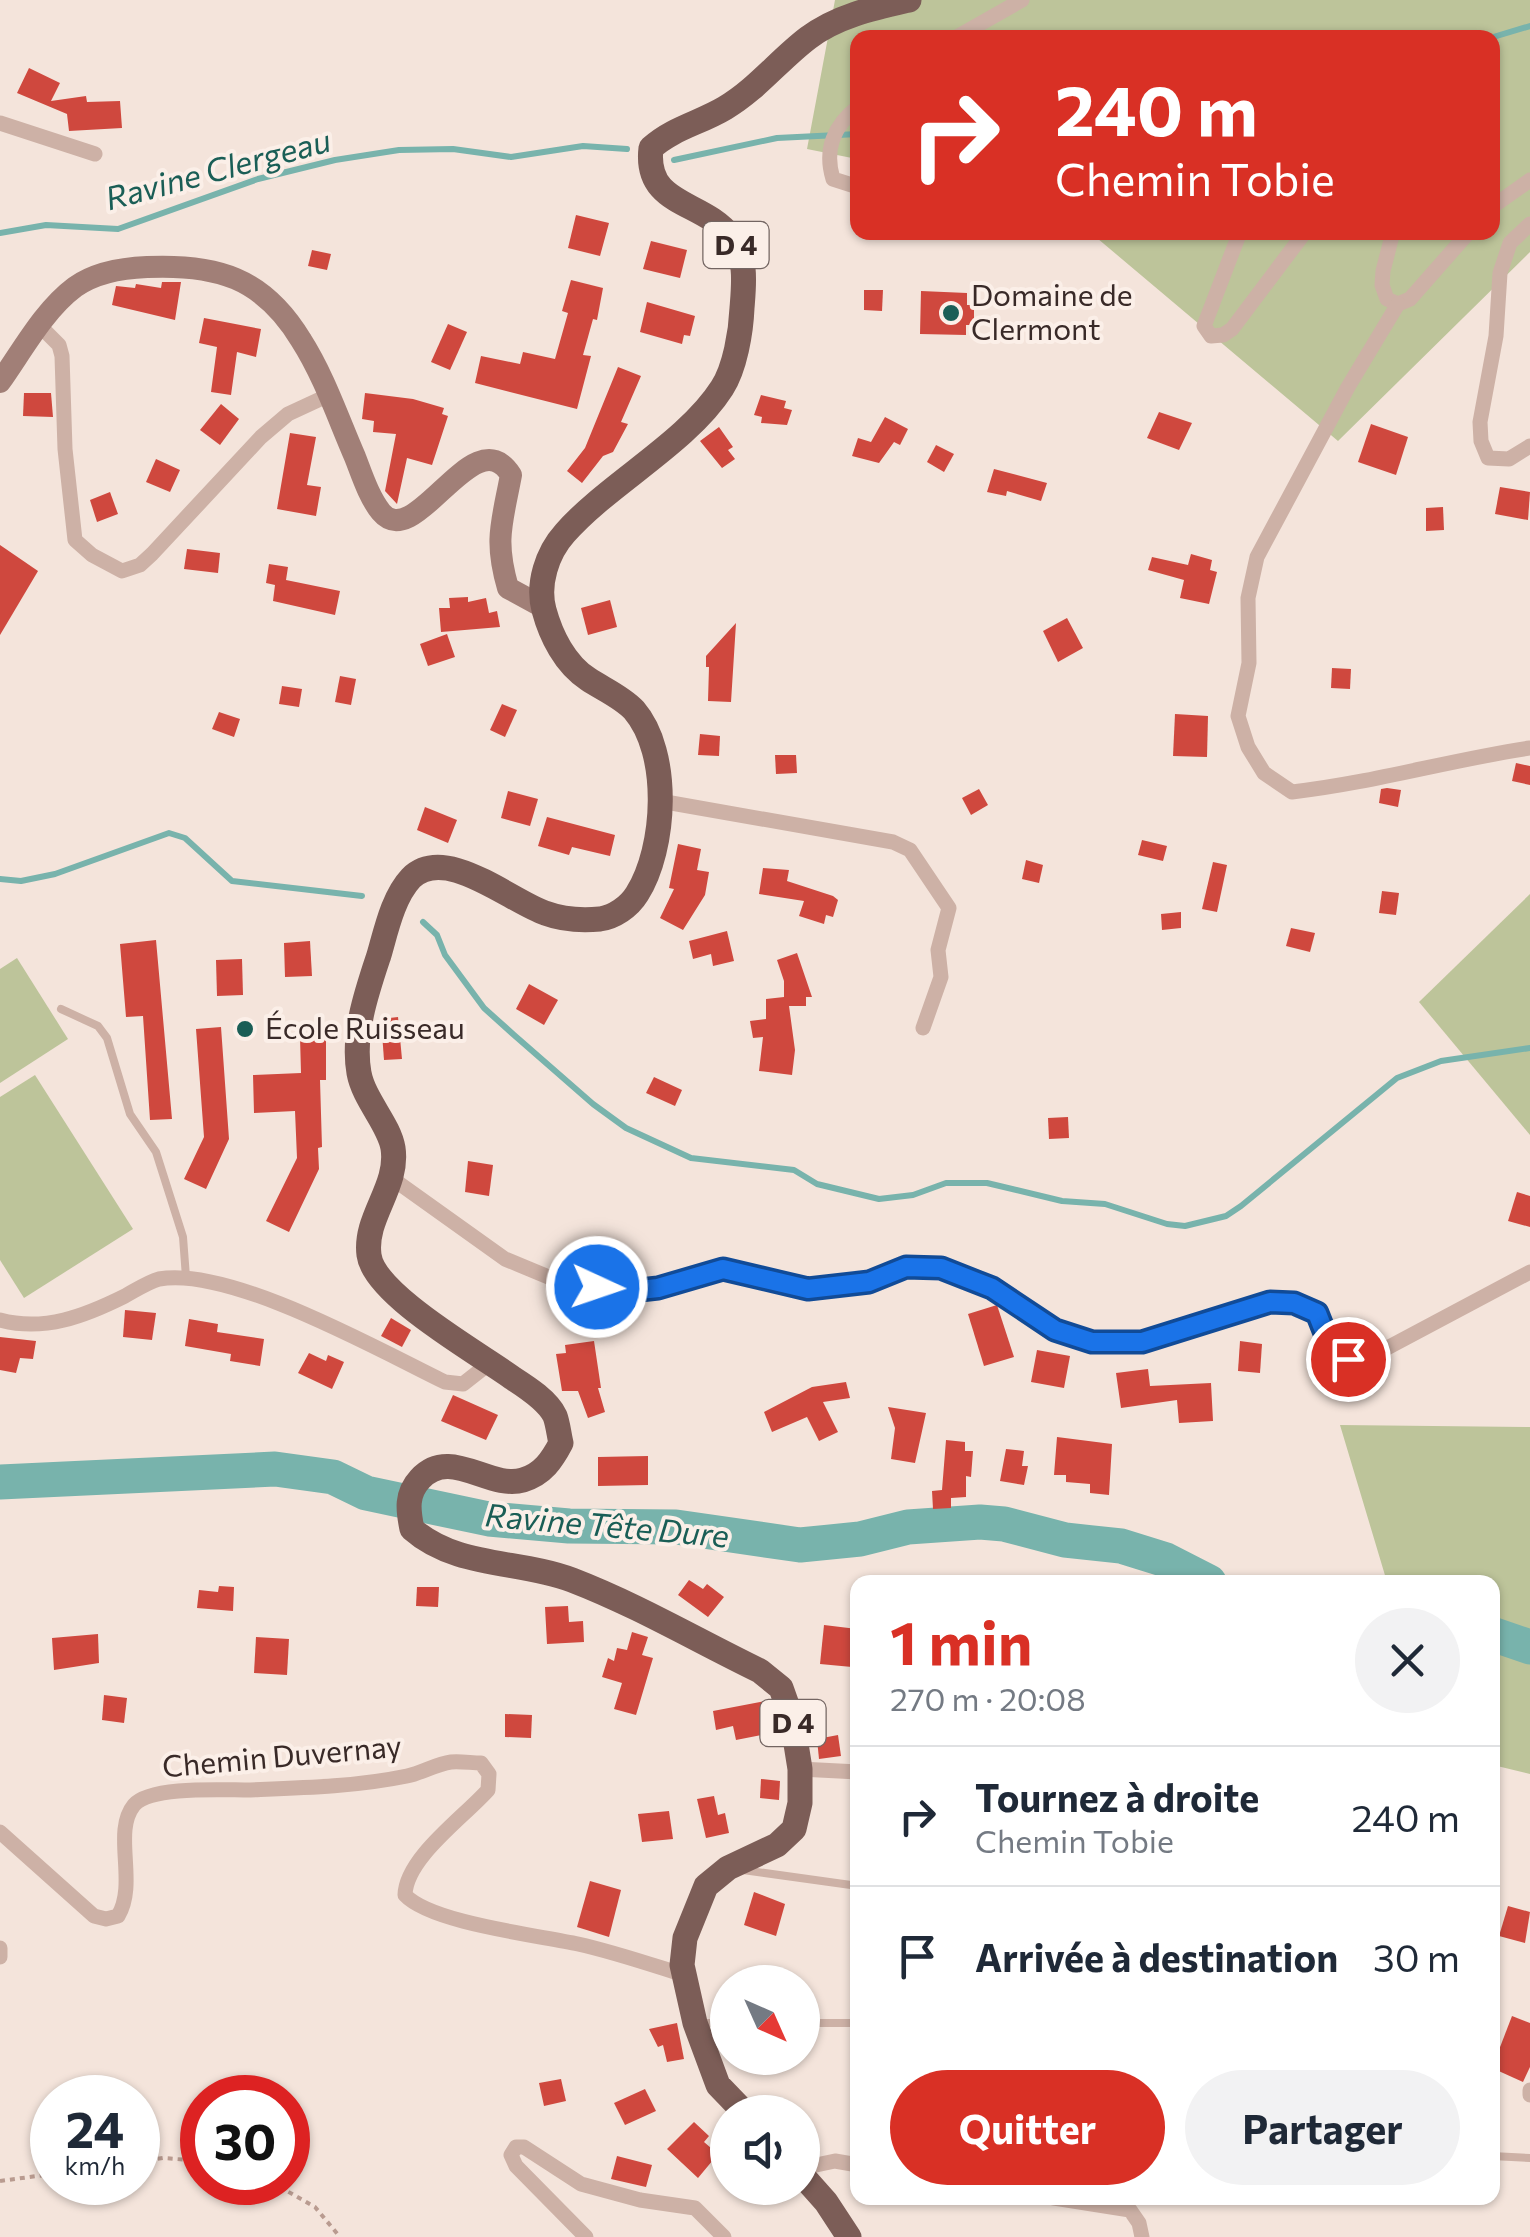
<!DOCTYPE html>
<html lang="fr">
<head>
<meta charset="utf-8">
<style>
  :root { --surface:#fff; --page:#f2f2f3; --text:#1f2937; --muted:#747a83; --line:#e0e1e3; --accent:#d93025 }
  body { margin:0; font-family:Commissioner,sans-serif; background:var(--page); color:var(--text); height:100vh; display:flex; flex-direction:column; font-size:38px; white-space:nowrap }
  * { box-sizing:border-box; margin:0 }
  p { font-size:32px; color:var(--muted) }
  .icon { flex:none; width:55px; height:55px; fill:none; stroke:currentColor; stroke-width:2; stroke-linecap:round; stroke-linejoin:round }
  .map { position:relative; flex:1; overflow:hidden }
  .drawer { position:absolute; left:850px; top:1575px; width:650px; height:630px; display:flex; flex-direction:column; background:var(--surface); border-radius:20px; box-shadow:0 2px 8px #0004 }
  .drawer>* { flex:none }
  .top-card { position:absolute; left:850px; top:30px; width:650px; height:210px; border-radius:20px; box-shadow:0 2px 8px #0004; background:#d93025; color:#fff; overflow:hidden }
  .needle { width:65px; rotate:135deg }
  .buttons { position:absolute; left:710px; top:1965px; display:grid; gap:20px }
  .buttons a { display:grid; place-items:center; width:110px; height:110px; border-radius:50%; background:var(--surface); box-shadow:0 2px 8px #0004; font-size:50px }
  .speed { position:absolute; left:30px; top:2075px; display:flex; gap:20px; font-size:50px; font-weight:700; text-align:center }
  .speed>* { display:grid; place-content:center; width:130px; height:130px; border-radius:50%; background:var(--surface); box-shadow:0 2px 8px #0004; line-height:1 }
  .speed small { font-size:25px; font-weight:400 }
  .speed .limit { border:15px solid #d22; background:#fff; color:#111 }
  .pin { position:absolute; display:grid; place-items:center; width:85px; height:85px; color:#fff; margin:-42px; border:5px solid #fff; border-radius:50%; box-shadow:0 2px 10px #0007 }
  .me { position:absolute; width:110px; margin:-55px; rotate:93deg; stroke-linejoin:round; filter:drop-shadow(0 0 8px #0008) }
  .turn { display:flex; align-items:center; gap:35px; height:210px; padding:0 40px; font-size:45px }
  .turn .icon { width:130px; height:130px; stroke-width:2.5 }
  .turn b { display:block; font-size:70px; line-height:85px }
  .round { display:grid; place-items:center; flex:none; width:105px; height:105px; border-radius:52px; background:var(--page) }
  .headline { display:flex; align-items:center; justify-content:space-between; height:170px; padding:0 40px }
  h1 { font-size:60px; font-weight:700; line-height:75px; color:var(--accent) }
  .action { display:flex; gap:20px; margin-top:auto; padding:20px 40px }
  .action a { flex:1; height:115px; border-radius:60px; background:var(--accent); color:#fff; font-size:40px; font-weight:700; line-height:115px; text-align:center }
  .action a+a { background:var(--page); color:var(--text) }
  ul { padding:0; list-style:none }
  li { display:flex; align-items:center; gap:30px; height:140px; padding:0 40px; border-top:2px solid var(--line) }
  li div { flex:1 }
  li b { display:block; font-size:38px }
  li em { font-style:normal }
  .map>svg:first-child { display:block }
</style>
</head>
<body>
<div class="map">
<svg width="1530" height="2237" viewBox="0 0 1530 2237">
  <rect width="100%" height="100%" fill="#f4e4db"/>
  <g fill="#bdc49a">
    <polygon points="835,0 1530,0 1530,252 1338,441 1091,233 1492,232 1492,38 858,38 857,159 807,149"/>
    <polygon points="1530,894 1530,1135 1419,1002"/>
    <polygon points="17,958 68,1039 0,1083 0,969"/>
    <polygon points="35,1075 133,1229 24,1298 0,1260 0,1097"/>
    <polygon points="1340,1425 1530,1427 1530,1774 1493,1765 1492,1582 1387,1582"/>
  </g>
  <g fill="none" stroke-linecap="round" stroke-linejoin="round">
    <g stroke="#78b3ac" stroke-width="6">
      <polyline points="1490,38 1530,26"/>
      <polyline points="674,160 777,138 858,134"/>
      <polyline points="0,233 46,225 118,229 258,179 335,160 399,150 453,149 511,157 583,146 627,149"/>
      <polyline points="0,879 21,881 55,874 169,833 185,838 232,881 362,896"/>
      <polyline points="423,922 437,935 445,955 484,1008 514,1035 593,1104 626,1128 691,1158 794,1170 817,1184 879,1199 913,1195 946,1183 987,1183 1062,1201 1105,1204 1167,1224 1185,1226 1226,1216 1241,1206 1397,1078 1441,1061 1530,1048"/>
    </g>
    <g stroke="#78b3ac" stroke-width="35">
      <polyline points="0,1482 275,1469 333,1477 366,1493 489,1519 569,1526 676,1527 800,1545 860,1539 908,1527 980,1522 1004,1524 1065,1540 1121,1546 1166,1560 1209,1582"/>
      <polyline points="1492,1634 1530,1647"/>
    </g>
  </g>
  <g fill="#cf483e">
    <polygon points="29,68 60,83 51,101 86,96 87,102 120,101 122,128 69,131 67,114 17,93"/>
    <polygon points="576,215 609,223 600,256 568,248"/>
    <polygon points="651,241 687,250 680,278 643,269"/>
    <polygon points="312,250 331,254 327,270 308,266"/>
    <polygon points="571,280 603,288 597,320 593,319 583,355 591,356 577,409 475,383 481,356 520,364 523,352 555,359 568,313 562,311"/>
    <polygon points="162,282 181,282 175,320 112,305 116,286 135,288 136,284 161,288"/>
    <polygon points="864,290 883,290 882,311 864,310"/>
    <polygon points="921,291 967,293 967,305 974,305 974,325 966,325 966,335 920,334"/>
    <polygon points="647,302 695,316 690,336 684,335 682,344 640,332"/>
    <polygon points="204,318 261,329 256,357 237,352 231,395 211,392 217,347 199,343"/>
    <polygon points="448,324 467,332 450,370 431,362"/>
    <polygon points="618,367 641,376 621,422 628,424 613,452 603,456 582,483 567,471 585,448"/>
    <polygon points="24,393 51,393 53,417 23,416"/>
    <polygon points="365,393 413,399 444,408 442,414 448,416 432,465 407,458 397,504 385,491 396,434 373,432 374,421 362,419"/>
    <polygon points="761,395 786,401 784,408 792,410 787,425 761,423 762,417 754,415"/>
    <polygon points="221,404 239,419 220,445 200,430"/>
    <polygon points="1159,412 1192,423 1179,450 1147,438"/>
    <polygon points="885,417 908,429 900,445 894,442 879,463 852,456 858,438 871,442"/>
    <polygon points="1371,424 1408,437 1396,475 1358,462"/>
    <polygon points="719,427 733,447 728,450 735,459 722,468 700,441"/>
    <polygon points="290,433 316,437 307,485 321,487 316,516 277,509"/>
    <polygon points="936,445 954,454 944,472 927,462"/>
    <polygon points="156,459 180,470 170,492 146,482"/>
    <polygon points="994,469 1047,483 1041,501 1007,491 1006,496 987,492"/>
    <polygon points="1500,487 1530,492 1528,520 1495,514"/>
    <polygon points="110,492 118,514 97,522 90,500"/>
    <polygon points="1443,507 1444,530 1426,531 1426,508"/>
    <polygon points="0,545 38,571 0,635"/>
    <polygon points="187,549 220,553 218,573 184,569"/>
    <polygon points="1191,554 1212,560 1210,570 1217,572 1209,604 1180,598 1184,580 1148,570 1152,557 1188,565"/>
    <polygon points="269,564 288,567 286,580 340,591 335,615 273,601 275,585 266,583"/>
    <polygon points="468,597 468,602 486,598 489,613 497,611 500,627 441,632 439,608 450,608 449,598"/>
    <polygon points="610,600 617,627 588,635 581,608"/>
    <polygon points="1067,618 1083,648 1058,662 1043,631"/>
    <polygon points="736,623 731,702 708,701 709,667 706,667 706,656"/>
    <polygon points="447,634 455,657 428,666 420,644"/>
    <polygon points="1332,668 1351,669 1350,689 1331,688"/>
    <polygon points="340,676 356,679 351,705 335,702"/>
    <polygon points="282,686 302,689 299,707 279,704"/>
    <polygon points="502,704 517,710 505,737 490,730"/>
    <polygon points="219,712 240,719 234,737 212,729"/>
    <polygon points="1175,714 1208,716 1207,757 1173,756"/>
    <polygon points="700,734 720,736 719,756 698,755"/>
    <polygon points="775,755 796,755 797,773 776,774"/>
    <polygon points="1516,763 1530,766 1530,785 1512,781"/>
    <polygon points="1387,788 1401,790 1398,807 1379,803 1381,789"/>
    <polygon points="979,789 988,805 971,815 962,798"/>
    <polygon points="508,791 538,799 530,826 501,818"/>
    <polygon points="425,807 457,820 448,843 417,830"/>
    <polygon points="547,817 615,835 610,856 572,847 569,855 538,846"/>
    <polygon points="1142,840 1167,846 1163,861 1138,855"/>
    <polygon points="678,844 701,849 697,870 709,872 705,895 683,930 660,918 674,889 669,888"/>
    <polygon points="1026,860 1043,865 1039,883 1022,879"/>
    <polygon points="1213,862 1227,865 1217,912 1202,909"/>
    <polygon points="763,868 789,870 787,881 833,896 838,900 833,917 826,915 824,924 799,916 804,901 759,894"/>
    <polygon points="1382,891 1399,893 1396,915 1379,913"/>
    <polygon points="1181,912 1181,928 1162,930 1161,914"/>
    <polygon points="1291,928 1315,933 1310,952 1286,946"/>
    <polygon points="727,931 734,961 713,966 711,954 693,959 689,941"/>
    <polygon points="156,940 172,1119 150,1120 143,1016 126,1017 120,944"/>
    <polygon points="310,941 312,976 285,977 284,943"/>
    <polygon points="797,953 812,997 806,997 806,1006 789,1006 795,1050 792,1075 759,1071 763,1037 753,1038 750,1021 766,1019 766,999 784,997 784,981 777,960"/>
    <polygon points="242,959 243,995 217,996 216,960"/>
    <polygon points="529,984 558,1000 544,1025 516,1009"/>
    <polygon points="398,1017 402,1059 384,1060 381,1019"/>
    <polygon points="221,1027 229,1139 206,1189 184,1179 204,1137 196,1029"/>
    <polygon points="300,1037 326,1037 326,1080 320,1080 322,1147 318,1148 319,1169 289,1232 266,1221 297,1158 295,1111 254,1113 253,1075 301,1073"/>
    <polygon points="654,1077 682,1090 675,1106 646,1093"/>
    <polygon points="1068,1117 1069,1138 1049,1139 1048,1118"/>
    <polygon points="468,1161 493,1165 489,1196 465,1192"/>
    <polygon points="1517,1192 1530,1196 1530,1227 1508,1221"/>
    <polygon points="997,1305 1014,1357 984,1366 968,1314"/>
    <polygon points="125,1310 156,1313 152,1340 123,1337"/>
    <polygon points="391,1318 411,1330 402,1347 381,1336"/>
    <polygon points="189,1319 218,1324 217,1332 264,1339 260,1366 230,1361 231,1354 185,1346"/>
    <polygon points="0,1337 36,1341 33,1359 20,1358 16,1373 0,1370"/>
    <polygon points="594,1341 601,1388 598,1388 605,1412 588,1418 578,1391 562,1391 556,1354 566,1353 565,1345"/>
    <polygon points="1240,1341 1262,1344 1260,1373 1238,1371"/>
    <polygon points="1037,1350 1070,1356 1064,1388 1031,1382"/>
    <polygon points="309,1353 326,1361 328,1355 344,1362 332,1389 298,1373"/>
    <polygon points="1148,1369 1150,1386 1211,1383 1213,1421 1179,1423 1177,1400 1121,1408 1116,1373"/>
    <polygon points="846,1382 850,1398 823,1402 838,1432 819,1441 807,1417 772,1432 764,1412 812,1387"/>
    <polygon points="453,1395 498,1415 486,1440 441,1421"/>
    <polygon points="888,1407 926,1413 915,1463 891,1459 895,1428"/>
    <polygon points="1057,1437 1112,1444 1109,1495 1090,1493 1090,1484 1066,1482 1066,1475 1054,1475"/>
    <polygon points="946,1440 965,1442 965,1451 973,1451 971,1477 966,1476 966,1497 951,1498 951,1508 933,1509 932,1491 942,1490"/>
    <polygon points="1006,1449 1024,1451 1022,1466 1028,1466 1024,1485 1000,1481"/>
    <polygon points="648,1456 648,1485 598,1486 598,1457"/>
    <polygon points="689,1580 703,1589 707,1584 724,1597 708,1617 678,1595"/>
    <polygon points="219,1586 234,1587 233,1611 197,1608 199,1590 218,1592"/>
    <polygon points="417,1587 439,1587 438,1607 416,1606"/>
    <polygon points="568,1606 569,1622 583,1621 584,1642 547,1644 545,1607"/>
    <polygon points="824,1625 857,1629 852,1667 820,1664"/>
    <polygon points="632,1632 648,1637 642,1655 653,1658 636,1715 614,1709 622,1683 602,1677 608,1658 614,1661 617,1648 627,1650"/>
    <polygon points="98,1634 99,1663 54,1670 52,1638"/>
    <polygon points="256,1637 289,1639 287,1675 254,1673"/>
    <polygon points="104,1695 127,1698 124,1723 102,1720"/>
    <polygon points="765,1701 765,1704 769,1703 776,1723 777,1729 771,1731 771,1733 736,1740 733,1726 716,1730 713,1711"/>
    <polygon points="505,1714 532,1715 531,1738 505,1737"/>
    <polygon points="838,1735 841,1756 819,1759 817,1739"/>
    <polygon points="761,1779 780,1781 779,1800 760,1798"/>
    <polygon points="714,1796 718,1815 725,1813 729,1833 706,1838 697,1799"/>
    <polygon points="669,1811 673,1839 642,1842 638,1814"/>
    <polygon points="590,1881 621,1890 609,1937 577,1927"/>
    <polygon points="754,1892 785,1904 776,1936 744,1925"/>
    <polygon points="1508,1906 1530,1912 1525,1943 1499,1936"/>
    <polygon points="1512,2016 1530,2023 1530,2067 1523,2082 1492,2068"/>
    <polygon points="677,2023 684,2059 667,2062 663,2045 658,2047 649,2029"/>
    <polygon points="561,2079 566,2101 544,2106 539,2083"/>
    <polygon points="645,2089 656,2111 625,2125 614,2103"/>
    <polygon points="694,2122 709,2136 704,2142 718,2154 698,2178 667,2149"/>
    <polygon points="617,2156 652,2165 646,2187 611,2179"/>
  </g>
  <g fill="none" stroke-linecap="round" stroke-linejoin="round">
    <g stroke="#b99b90" stroke-width="4" stroke-dasharray="5 5" stroke-linecap="butt">
      <polyline points="138,2162 163,2158 202,2161"/>
      <polyline points="0,2181 52,2174"/>
      <polyline points="271,2182 315,2207 340,2237"/>
    </g>
    <g stroke="#cdb1a6" stroke-width="8">
      <polyline points="61,1009 98,1026 107,1038 130,1114 156,1152 183,1237 186,1277"/>
      <polyline points="743,1870 858,1886"/>
      <polyline points="702,2023 728,2023"/>
      <polyline points="802,2023 858,2023"/>
      <polyline points="1492,2156 1530,2158"/>
    </g>
    <g stroke="#cdb1a6" stroke-width="15">
      <polyline points="955,38 1022,0"/>
      <path d="M858,107c-24,18 -34,43 -25,72l25,8"/>
      <polyline points="0,123 95,154"/>
      <polyline points="1492,207 1530,180"/>
      <polyline points="1530,224 1510,243 1500,273 1496,336 1480,422 1481,441 1488,458 1509,459 1530,446"/>
      <polyline points="1240,232 1204,326 1211,336 1223,335 1232,329 1305,232"/>
      <polyline points="1393,232 1383,271 1382,285 1387,299 1398,304 1410,299 1469,232"/>
      <path d="M1398,304l-50,83 -91,170 -9,41 1,65 -11,53 10,31 16,26 28,19c80,-9 158,-32 238,-44"/>
      <polyline points="40,326 59,345 62,356 65,449 75,540 92,555 122,571 140,565 152,554 261,437 288,414 329,395"/>
      <polyline points="660,801 893,842 910,850 949,908 938,950 941,977 923,1028"/>
      <polyline points="393,1179 505,1259 563,1283 631,1291 657,1288 723,1269 808,1289 869,1282 906,1267 941,1268 992,1288 1055,1330 1091,1342 1142,1342 1270,1302 1295,1303 1317,1313 1332,1351 1348,1359 1372,1356 1530,1272"/>
      <path d="M0,1320c44,12 85,-4 125,-24 11,-6 23,-14 34,-17 71,-13 220,71 286,103l18,2 28,-22"/>
      <polyline points="800,1769 858,1772"/>
      <path d="M0,1832l94,84 12,3 12,-3c20,-33 -6,-84 16,-111 16,-19 88,-15 112,-15 54,-2 108,-3 161,-14 15,-3 29,-12 44,-14 9,-1 21,1 30,1l8,11 -1,16c-25,28 -82,68 -83,105 26,28 132,40 173,49 36,8 71,20 106,31"/>
      <polyline points="0,1948 0,1957"/>
      <polyline points="1530,2090 1530,2095"/>
      <polyline points="802,2168 835,2161 858,2165"/>
      <polyline points="1054,2198 1130,2210 1139,2223 1142,2237"/>
      <polyline points="586,2237 516,2166 511,2155 516,2147 524,2147 581,2184 640,2200 695,2208 724,2237"/>
    </g>
    <path stroke="#a17f77" stroke-width="22" d="M0,382c22,-31 44,-72 75,-95 21,-15 47,-19 72,-20 69,-3 116,10 154,73 23,36 37,78 54,117 7,18 14,40 26,55 35,42 93,-96 130,-37 -9,48 -17,65 -3,113l35,19"/>
    <g stroke="#7c5d57" stroke-width="25">
      <path d="M744,2112l-26,-27 -23,-62 -13,-58 3,-27 21,-52 22,-18 49,-23 17,-16 6,-26v-34l-8,-50 -11,-31 -21,-17c-62,-30 -123,-66 -188,-91 -52,-20 -116,-12 -160,-51 -4,-19 -6,-35 8,-50 30,-33 69,11 103,1 20,-6 29,-20 38,-37 -2,-8 -3,-19 -6,-27 -7,-15 -27,-28 -41,-37 -34,-25 -140,-84 -145,-124 -5,-38 30,-68 24,-107 -4,-24 -29,-48 -34,-75 -7,-39 8,-82 20,-118 7,-24 14,-58 32,-77 34,-34 99,23 134,35 19,7 35,8 55,6 14,-2 29,-12 37,-25 29,-46 34,-141 -3,-184 -12,-13 -31,-21 -46,-31 -23,-15 -37,-43 -44,-69 -7,-26 3,-57 21,-77 43,-49 122,-90 157,-145 13,-20 19,-56 20,-80 2,-25 5,-50 -11,-71 -27,-37 -87,-30 -80,-89 22,-20 49,-25 74,-40 32,-19 54,-48 83,-70 29,-22 66,-30 101,-38"/>
      <polyline points="802,2175 826,2202 849,2237"/>
    </g>
  </g>
  <g fill="none" stroke-linecap="round" stroke-linejoin="round">
    <g stroke="#114b97" stroke-width="25">
      <polyline id="route" points="597,1287 631,1291 658,1288 723,1269 808,1289 869,1282 906,1267 941,1268 992,1288 1055,1330 1092,1342 1142,1342 1270,1302 1294,1303 1317,1313 1332,1351 1348,1359"/>
    </g>
    <use href="#route" stroke="#1a73e8" stroke-width="18"/>
  </g>
  <g fill="#1a5e56" stroke="#fbefe8" stroke-width="4">
    <circle cx="951" cy="313" r="10"/>
    <circle cx="245" cy="1029" r="10"/>
  </g>
  <g text-anchor="middle" stroke-width="8" stroke-linejoin="round" paint-order="stroke">
    <g fill="#fbefe8" stroke="#736562" stroke-width="2.5">
      <rect x="703.5" y="222" width="65" height="46" rx="8"/>
      <rect x="760.5" y="1700" width="65" height="46" rx="8"/>
    </g>
    <g font-size="28" font-weight="bold" fill="#392a28">
      <text x="736" y="255">D 4</text>
      <text x="793" y="1733">D 4</text>
    </g>
    <g font-size="30" fill="#392a28" stroke="#fbefe8" text-anchor="start">
      <text x="971" y="306">Domaine de<tspan x="971" dy="34">Clermont</tspan></text>
      <text x="265" y="1039">École Ruisseau</text>
    </g>
    <g font-size="30" fill="#392a28" stroke="#fbefe8">
      <text transform="translate(282 1757) rotate(-5)" y="10">Chemin Duvernay</text>
    </g>
    <g font-size="32" font-style="italic" fill="#1a5e56" stroke="#fbefe8">
      <text transform="translate(218 170) rotate(-15)" y="11">Ravine Clergeau</text>
      <text transform="translate(607 1526) rotate(5)" y="11">Ravine Tête Dure</text>
    </g>
  </g>
</svg>
<div class="buttons">
<a><svg class="needle" viewBox="-14 -14 28 28"><path d="M0-13l5 13h-10z" fill="#e53935"/><path d="M0 13l5-13h-10z" fill="#747a83"/></svg></a>
<a><svg class="icon" aria-label="sound" viewBox="0 0 24 24"><path d="M4 9h4l5-4v14l-5-4H4zM17 9q2 3 0 6"/></svg></a>
</div>
<div class="speed"><div>24<small>km/h</small></div><div class="limit">30</div></div>
<div class="pin" style="left:1348px;top:1359px;background:#d93025"><svg class="icon" aria-label="arrive" viewBox="0 0 24 24"><path d="M6 21V4h12l-3 4 3 4H6"/></svg></div>
<svg class="me" style="left:597px;top:1287px" viewBox="-20 -20 40 40"><circle r="17" fill="#1a73e8" stroke="#fff" stroke-width="3"/><path d="M0-11L8 9 0 5-8 9z" fill="#fff"/></svg>
<div class="top-card">
<div class="turn"><svg class="icon" aria-label="right" viewBox="0 0 24 24"><path d="M7 20v-9h11M14 6l5 5-5 5"/></svg><div><b>240 m</b>Chemin Tobie</div></div>
</div>
<section class="drawer">
<div class="headline"><div><h1>1 min</h1><p>270 m · 20:08</p></div><a class="round"><svg class="icon" aria-label="close" viewBox="0 0 24 24"><path d="M6 6l12 12M18 6L6 18"/></svg></a></div>
<ul>
<li><svg class="icon" aria-label="right" viewBox="0 0 24 24"><path d="M7 20v-9h11M14 6l5 5-5 5"/></svg><div><b>Tournez à droite</b><p>Chemin Tobie</p></div><em>240 m</em></li>
<li><svg class="icon" aria-label="arrive" viewBox="0 0 24 24"><path d="M6 21V4h12l-3 4 3 4H6"/></svg><div><b>Arrivée à destination</b></div><em>30 m</em></li>
</ul>
<div class="action"><a>Quitter</a><a>Partager</a></div>
</section>
</div>
</body>
</html>
